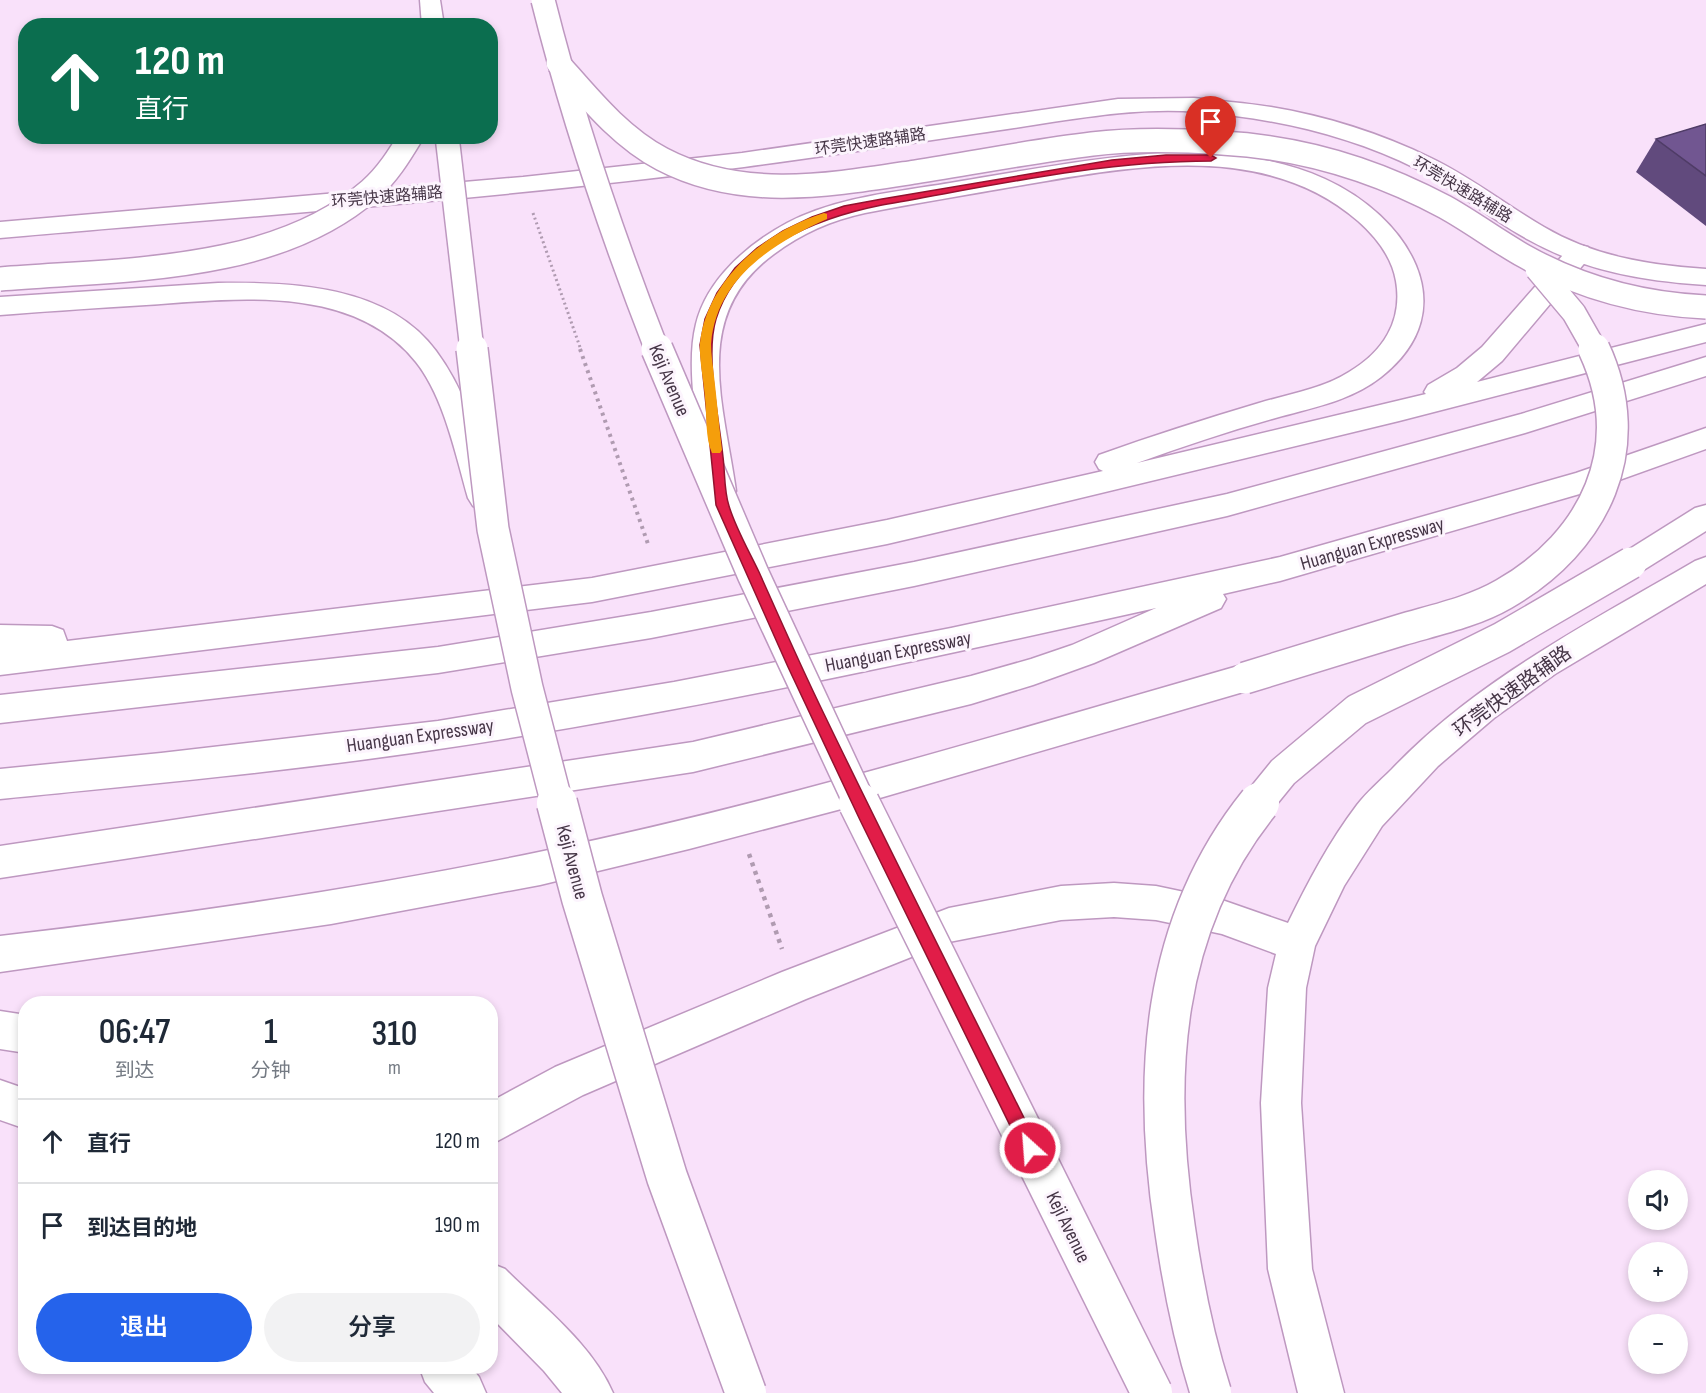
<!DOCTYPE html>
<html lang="zh">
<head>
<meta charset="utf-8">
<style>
  :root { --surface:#fff; --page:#f2f2f3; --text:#1f2937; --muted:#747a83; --line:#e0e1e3; --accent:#2563eb }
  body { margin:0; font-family:"Sofia Sans Condensed","Noto Sans SC",sans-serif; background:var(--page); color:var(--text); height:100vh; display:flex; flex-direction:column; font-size:22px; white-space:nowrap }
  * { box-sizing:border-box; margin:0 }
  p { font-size:20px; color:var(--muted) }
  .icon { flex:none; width:33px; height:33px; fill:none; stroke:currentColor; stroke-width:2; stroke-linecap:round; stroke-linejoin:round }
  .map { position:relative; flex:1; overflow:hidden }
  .drawer { position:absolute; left:18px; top:996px; width:480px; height:378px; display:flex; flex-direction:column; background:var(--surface); border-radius:24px; box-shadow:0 3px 9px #0003 }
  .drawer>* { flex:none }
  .guide { position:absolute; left:18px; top:18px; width:480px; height:126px; border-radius:24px; box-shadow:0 3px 9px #0003; background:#0b6e4f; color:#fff; overflow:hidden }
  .tools { position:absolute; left:1628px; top:1170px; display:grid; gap:12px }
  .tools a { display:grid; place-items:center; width:60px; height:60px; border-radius:50%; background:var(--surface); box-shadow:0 3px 9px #0003; font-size:30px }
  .pin { position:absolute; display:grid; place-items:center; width:51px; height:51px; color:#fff; margin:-62px -26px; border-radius:50% 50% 50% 0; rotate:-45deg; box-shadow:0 0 6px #0007 }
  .pin .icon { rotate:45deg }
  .me { position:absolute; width:66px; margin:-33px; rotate:334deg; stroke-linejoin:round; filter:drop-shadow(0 0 4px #0008) }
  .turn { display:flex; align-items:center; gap:21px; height:126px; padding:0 18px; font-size:27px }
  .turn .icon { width:78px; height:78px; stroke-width:2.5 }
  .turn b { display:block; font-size:42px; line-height:51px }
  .eta { display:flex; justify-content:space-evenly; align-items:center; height:102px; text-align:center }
  .eta b { font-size:36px; font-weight:600; line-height:42px }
  .button { display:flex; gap:12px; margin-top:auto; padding:12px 18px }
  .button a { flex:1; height:69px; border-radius:36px; background:var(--accent); color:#fff; font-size:24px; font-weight:600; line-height:69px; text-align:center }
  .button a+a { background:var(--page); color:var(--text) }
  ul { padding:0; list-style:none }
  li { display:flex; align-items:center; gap:18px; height:84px; padding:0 18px; border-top:2px solid var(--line) }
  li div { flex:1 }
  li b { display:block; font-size:22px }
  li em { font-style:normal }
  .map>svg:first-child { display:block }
</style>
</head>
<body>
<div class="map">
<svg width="1706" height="1393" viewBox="0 0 1706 1393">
  <rect width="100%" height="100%" fill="#f9e1fa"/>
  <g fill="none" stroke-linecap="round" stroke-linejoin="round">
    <g stroke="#be98c0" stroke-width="3">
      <g id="primary">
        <polygon points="420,0 440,0 444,26 422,26"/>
        <path d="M1194,98c26,3 52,5 77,9 55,9 111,27 160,51 40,19 75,47 113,69 51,30 105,38 162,42v16c-63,-4 -121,-14 -177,-45 -39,-21 -72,-50 -112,-71 -68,-34 -144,-51 -219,-57 -62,-5 -123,7 -184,16 -90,13 -180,27 -270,39 -247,32 -496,49 -744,71v-16l523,-45 219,-24 376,-54z"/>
        <path d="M1706,557v27l-151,90 -61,44 -56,48 -56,60 -38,60 -29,60 -9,42 -5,115 11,166 32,124h-46l-30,-124 -7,-166 7,-115 8,-34 -54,-20 -66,-14 -42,-3 -53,3 -112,22 -143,57 -223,96 -93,50v-43l65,-35 227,-95 167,-64 112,-22 53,-3 42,3 66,14 66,23c20,-41 41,-81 69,-118 10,-13 23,-24 35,-36 86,-90 197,-146 303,-208z"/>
        <polygon points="0,1080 26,1089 26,1129 0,1120"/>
        <polygon points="419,1366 470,1366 479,1377 486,1393 434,1393 425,1382"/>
      </g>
    </g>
    <g stroke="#be98c0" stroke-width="3">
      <g id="highway">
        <path d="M1201,151c42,4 85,10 124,28 80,36 144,129 56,198 -32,25 -71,31 -109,42 -46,13 -91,28 -135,44l289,-69 -2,-2 4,-7 29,-17 25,-21 88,-100 9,-2 9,2 4,6 -4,6 -86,102 -25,21 229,-58v18l-307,79 -418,101 -94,22 -295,58 -592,73v-50l52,1 11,4 4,11 525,-63 295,-58 216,-49 -4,-2 -4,-7 4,-7c53,-19 106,-36 160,-52 30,-9 63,-14 90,-31 34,-20 54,-51 47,-91 -4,-24 -20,-44 -38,-60 -94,-82 -230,-54 -341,-35 -51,9 -101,17 -152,27 -33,7 -63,20 -91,41 -84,61 -50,150 -38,237l-5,8 -10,3 -10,-3 -5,-8c-5,-48 -22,-120 -10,-167 11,-45 52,-80 91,-101 50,-26 109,-31 163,-40 83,-14 166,-30 251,-32z"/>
        <path d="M218,283c73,-1 170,2 218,68 32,43 46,97 62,147l-5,8 -10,3 -10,-3 -5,-8c-12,-42 -24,-101 -52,-136 -63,-79 -181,-63 -270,-57 -49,3 -97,6 -146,10v-18z"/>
        <polygon points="1706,357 1706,376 1525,433 1227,516 914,586 651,638 438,673 0,723 0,695 438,647 651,612 914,562 1227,494 1521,414"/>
        <path d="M1706,428v21l-123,44 -303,88 -57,13 3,5 -5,9 -127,55 -61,22 -62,19 -278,68 -693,106v-32l693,-104 278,-66 60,-17 41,-14 84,-37c-238,53 -476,105 -717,141 -145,22 -293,35 -439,50v-30l161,-16 277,-32 236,-39 277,-54 329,-71 296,-84z"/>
        <polygon points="1706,505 1706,531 1642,571 1631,575 1620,571 1616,563 1620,555 1695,508"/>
        <path d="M1245,664l12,4 4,10 -4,10 -408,119 -160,42 -149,36 -209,39 -331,48v-36c180,-21 361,-47 539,-84 238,-49 472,-121 706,-188z"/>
        <polygon points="0,1011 26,1015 26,1053 0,1049"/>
        <path d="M490,1263l15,6c37,37 87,75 108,124h-51l-18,-22 -54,-55z"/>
      </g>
    </g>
    <polyline stroke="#b09bb1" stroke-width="3" stroke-dasharray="2 3" stroke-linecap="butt" points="533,213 581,350"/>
    <polyline stroke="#b09bb1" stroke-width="4" stroke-dasharray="3 4.5" stroke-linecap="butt" points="580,349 648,544"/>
    <polyline stroke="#b09bb1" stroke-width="4.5" stroke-dasharray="4 5" stroke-linecap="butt" points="749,854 782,949"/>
    <use href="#primary" fill="#fff" fill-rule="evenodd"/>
    <use href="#highway" fill="#fff" fill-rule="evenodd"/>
    <g stroke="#be98c0" stroke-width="26" stroke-linecap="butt">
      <g id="primary-bridge-far2">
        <path d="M543,0c30,120 69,235 114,350"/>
        <polyline points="447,136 472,350"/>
      </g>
    </g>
    <g stroke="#be98c0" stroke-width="34" stroke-linecap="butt">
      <g id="primary-bridge-far1">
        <polyline points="472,349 493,529 527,688 557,804"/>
        <polyline points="657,349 753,574 860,804"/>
      </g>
    </g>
    <g stroke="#be98c0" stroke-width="43" stroke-linecap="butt">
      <g id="primary-bridge">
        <polyline points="557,803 582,898 667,1177 746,1393"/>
        <polyline points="859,803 1152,1393"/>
      </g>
    </g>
    <g stroke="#be98c0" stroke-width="26" stroke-linecap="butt">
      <g id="highway-bridge-far2">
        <path d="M558,63c31,35 62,74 104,96 80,42 168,26 253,13 59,-9 118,-21 177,-28 43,-5 87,-4 130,-1 78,4 154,27 223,64 27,15 52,34 79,49 57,32 117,48 182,51"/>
        <polyline points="1537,269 1574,313 1595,350"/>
        <path d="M0,279c119,-10 274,-5 370,-89 17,-15 29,-34 41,-54"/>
      </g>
    </g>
    <g stroke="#be98c0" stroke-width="34" stroke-linecap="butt">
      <g id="highway-bridge-far1">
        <path d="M1245,678c52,-16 104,-32 156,-48 34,-10 72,-18 103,-36 91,-52 136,-146 90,-245"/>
        <polyline points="1257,804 1283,772 1357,710 1502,638 1631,563"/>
      </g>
    </g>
    <g stroke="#be98c0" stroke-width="43" stroke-linecap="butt">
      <path id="highway-bridge" d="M1211,1393c-17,-53 -28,-108 -36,-164 -23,-150 -15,-303 84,-426"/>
    </g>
    <use href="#primary-bridge-far2" stroke="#fff" stroke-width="23"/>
    <use href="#primary-bridge-far1" stroke="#fff" stroke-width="31"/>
    <use href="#primary-bridge" stroke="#fff" stroke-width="40"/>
    <use href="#highway-bridge-far2" stroke="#fff" stroke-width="23"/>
    <use href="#highway-bridge-far1" stroke="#fff" stroke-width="31"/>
    <use href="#highway-bridge" stroke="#fff" stroke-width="40"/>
  </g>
  <polygon fill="#614a7d" points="1706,124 1706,226 1636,172 1656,139"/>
  <polygon fill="#715691" stroke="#4f3c66" stroke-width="1.5" points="1706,124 1706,176 1656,139"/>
  <path fill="#e11d48" stroke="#92132f" stroke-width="1.5" d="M1166,155h45l5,3 -5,3c-111,0 -220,25 -329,44 -65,13 -144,43 -166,114 -11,36 3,99 7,138 2,15 1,34 6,49 7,23 20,45 30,66 21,47 42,95 65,142 69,143 141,285 212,428l3,6 -3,6 -6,2 -6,-2 -164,-334 -72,-153 -72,-162 -16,-160 5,-26 12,-26 18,-25 22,-20 26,-17 29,-14 32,-11 38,-7 230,-39z"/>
  <path fill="#f59e0b" d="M824,213l3,1v5c-53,24 -111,59 -116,125 0,11 2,22 3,32 3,25 5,50 8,74l-2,3h-8c-7,-15 -5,-38 -7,-55 -1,-17 -6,-37 -5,-55 7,-63 65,-112 124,-130z"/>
  <g text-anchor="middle" stroke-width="6" stroke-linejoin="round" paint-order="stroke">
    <g font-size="16" fill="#463647" stroke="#fcf4fd">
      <text transform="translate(870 141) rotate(-8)" y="6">环莞快速路辅路</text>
      <text transform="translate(1463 189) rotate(31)" y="6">环莞快速路辅路</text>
      <text transform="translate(387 196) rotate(-5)" y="6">环莞快速路辅路</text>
    </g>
    <g font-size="20" fill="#463647" stroke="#fcf4fd">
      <text transform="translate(670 380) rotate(67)" y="7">Keji Avenue</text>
      <text transform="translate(1372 543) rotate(-16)" y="7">Huanguan Expressway</text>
      <text transform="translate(898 651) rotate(-11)" y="7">Huanguan Expressway</text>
      <text transform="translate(1512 691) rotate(-36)" y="7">环莞快速路辅路</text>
      <text transform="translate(420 735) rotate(-8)" y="7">Huanguan Expressway</text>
      <text transform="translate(573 862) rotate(75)" y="7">Keji Avenue</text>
      <text transform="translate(1069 1227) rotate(64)" y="7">Keji Avenue</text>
    </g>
  </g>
</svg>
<div class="tools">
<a><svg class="icon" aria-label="sound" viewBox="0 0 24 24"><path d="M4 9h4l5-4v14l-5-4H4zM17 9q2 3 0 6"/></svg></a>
<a>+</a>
<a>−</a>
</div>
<div class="pin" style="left:1211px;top:158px;background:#d93025"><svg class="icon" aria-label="arrive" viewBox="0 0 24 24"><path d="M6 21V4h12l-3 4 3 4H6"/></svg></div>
<svg class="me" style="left:1030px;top:1148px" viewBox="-20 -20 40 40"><circle r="17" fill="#e11d48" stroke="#fff" stroke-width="3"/><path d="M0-11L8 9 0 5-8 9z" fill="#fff"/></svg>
<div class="guide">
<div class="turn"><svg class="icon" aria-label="ahead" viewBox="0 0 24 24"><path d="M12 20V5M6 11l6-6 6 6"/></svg><div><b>120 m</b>直行</div></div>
</div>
<section class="drawer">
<div class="eta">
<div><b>06:47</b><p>到达</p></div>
<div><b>1</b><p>分钟</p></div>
<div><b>310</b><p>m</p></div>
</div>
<ul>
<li><svg class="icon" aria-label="ahead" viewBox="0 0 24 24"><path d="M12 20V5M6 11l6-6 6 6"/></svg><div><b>直行</b></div><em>120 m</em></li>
<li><svg class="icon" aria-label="arrive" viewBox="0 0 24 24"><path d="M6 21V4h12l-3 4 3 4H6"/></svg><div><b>到达目的地</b></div><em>190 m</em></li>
</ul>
<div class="button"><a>退出</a><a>分享</a></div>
</section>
</div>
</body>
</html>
